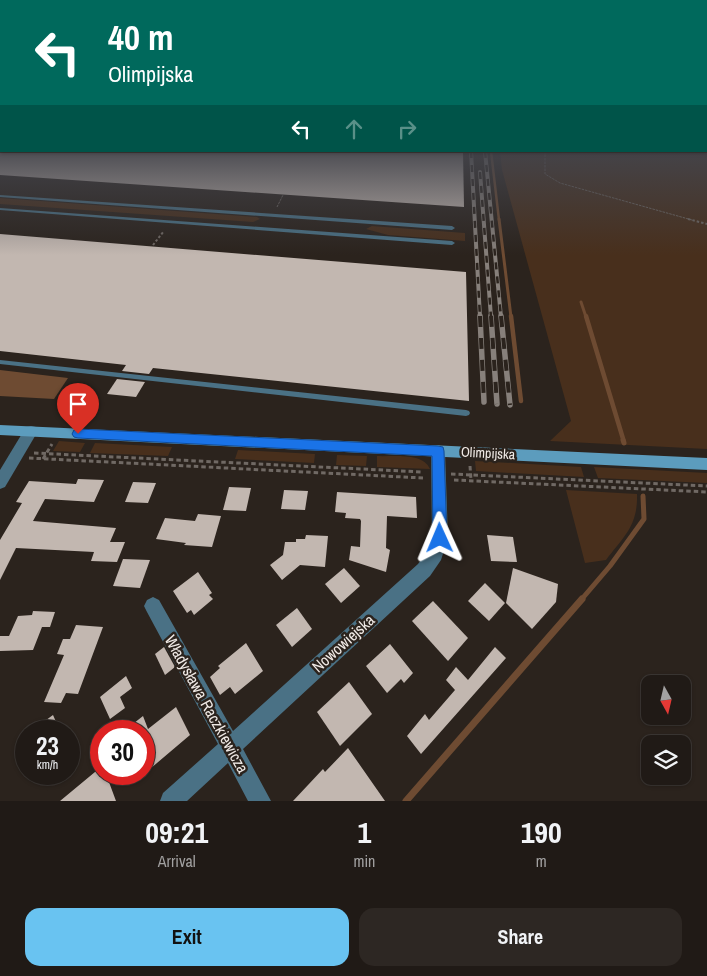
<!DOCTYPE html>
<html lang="en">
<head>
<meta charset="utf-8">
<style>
  :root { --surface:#201a16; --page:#2d2723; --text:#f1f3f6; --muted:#a2a1a1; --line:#3d3835; --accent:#69c3f1 }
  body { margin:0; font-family:"Archivo Narrow",sans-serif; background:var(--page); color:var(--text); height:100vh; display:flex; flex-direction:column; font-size:19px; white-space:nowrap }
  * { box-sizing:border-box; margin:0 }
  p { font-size:16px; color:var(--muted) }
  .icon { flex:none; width:28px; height:28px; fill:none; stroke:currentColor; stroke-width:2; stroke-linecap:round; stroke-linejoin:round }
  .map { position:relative; height:801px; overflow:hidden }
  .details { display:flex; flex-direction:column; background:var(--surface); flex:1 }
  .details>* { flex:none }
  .hud { position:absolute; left:0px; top:0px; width:708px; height:152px; box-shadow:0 1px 4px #0004,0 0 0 1px var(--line); background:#00695c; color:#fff; overflow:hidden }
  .needle { width:32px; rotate:172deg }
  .fabs { position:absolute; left:641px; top:675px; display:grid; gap:10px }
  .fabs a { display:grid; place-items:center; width:50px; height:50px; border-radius:10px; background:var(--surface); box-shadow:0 1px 4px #0004,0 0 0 1px var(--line); font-size:25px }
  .speed { position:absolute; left:15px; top:720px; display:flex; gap:10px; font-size:25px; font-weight:700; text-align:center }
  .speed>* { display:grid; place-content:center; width:65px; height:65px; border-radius:50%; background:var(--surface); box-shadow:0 1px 4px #0004,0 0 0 1px var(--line); line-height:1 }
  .speed small { font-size:12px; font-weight:400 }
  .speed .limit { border:8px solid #d22; background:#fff; color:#111 }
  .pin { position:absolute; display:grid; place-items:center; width:42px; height:42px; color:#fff; margin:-51px -21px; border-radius:50% 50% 50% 0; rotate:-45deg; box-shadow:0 0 5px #0007 }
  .pin .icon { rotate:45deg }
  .me { position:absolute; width:55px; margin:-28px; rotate:359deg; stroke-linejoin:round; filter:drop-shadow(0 0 4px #0008) }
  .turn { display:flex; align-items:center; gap:18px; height:105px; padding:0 25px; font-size:22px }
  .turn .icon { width:65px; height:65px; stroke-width:2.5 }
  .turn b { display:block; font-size:35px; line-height:42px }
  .lanes { display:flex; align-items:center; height:48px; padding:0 25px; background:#0003; justify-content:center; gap:25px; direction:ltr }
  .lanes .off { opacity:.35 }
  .eta { display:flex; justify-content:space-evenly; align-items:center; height:85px; text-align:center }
  .eta b { font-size:30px; font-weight:700; line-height:35px }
  .button { display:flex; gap:10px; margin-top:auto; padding:10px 25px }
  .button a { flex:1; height:58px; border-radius:15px; background:var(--accent); color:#111; font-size:20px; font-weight:700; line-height:58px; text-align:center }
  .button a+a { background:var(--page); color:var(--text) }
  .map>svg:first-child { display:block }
</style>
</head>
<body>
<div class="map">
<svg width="707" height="801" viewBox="0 0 707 801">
  <rect width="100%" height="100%" fill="#2b231d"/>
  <g fill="#482f1c">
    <polygon points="707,143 707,449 550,441 571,421 502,170 500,151 706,151"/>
    <polygon points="0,198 257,217 260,219 253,222 0,204"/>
    <polygon points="372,226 465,233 465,241 388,235 366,229"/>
    <polygon points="59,441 85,443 80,452 53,451"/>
    <polygon points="95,443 172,447 168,456 90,453"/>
    <polygon points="238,450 315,454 314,463 235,459"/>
    <polygon points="337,455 367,456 366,466 336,465"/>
    <path d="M377,456c15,1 46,-4 53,13l-53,-2z"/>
    <polygon points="475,461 581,467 584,477 476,471"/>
    <polygon points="594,467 707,473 707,483 598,478"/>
    <path d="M566,490l71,4c1,32 -13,42 -31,66l-21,3z"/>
  </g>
  <polygon fill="#6e4b32" points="0,370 68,378 54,399 0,396"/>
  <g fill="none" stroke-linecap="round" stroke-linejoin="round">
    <polyline stroke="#6e4b32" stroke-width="2.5" points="491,151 499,220"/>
    <g stroke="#6e4b32" stroke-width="3">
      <polyline points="499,219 511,317"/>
      <polyline points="581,302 586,317"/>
    </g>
    <g stroke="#6e4b32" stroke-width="4.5">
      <polyline points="511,316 521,401"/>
      <polyline points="586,316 624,442"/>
    </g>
    <g stroke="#6e4b32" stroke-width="5">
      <polyline points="623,440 624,443"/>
      <polyline points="581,600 610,566 644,519 643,496"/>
    </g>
    <polyline stroke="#6e4b32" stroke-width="7" points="406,801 582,599"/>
  </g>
  <g fill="#c2b7b0">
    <polygon points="0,151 463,151 464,207 0,175"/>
    <polygon points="0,234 466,272 469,401 153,368 149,374 122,371 126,365 0,351"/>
    <polygon points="117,379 145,382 136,397 107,394"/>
    <polygon points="78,479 104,480 94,502 45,499 33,521 116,528 110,542 125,542 117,562 91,561 94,552 16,548 0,580 0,540 22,503 16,502 29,481 76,484"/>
    <polygon points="133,482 156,483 148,503 125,502"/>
    <polygon points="229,487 251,488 246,511 223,510"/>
    <polygon points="284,490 308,491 305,510 281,509"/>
    <polygon points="337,492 416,497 417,518 387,516 386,548 390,550 386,572 349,560 351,546 360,547 361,521 360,519 345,518 346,513 335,512"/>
    <polygon points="198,514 221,516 212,547 184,545 186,543 156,539 165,518 195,521"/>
    <polygon points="306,535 328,536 325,567 300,565 282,580 270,565 283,555 285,542 296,542 296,539 305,539"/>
    <polygon points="487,535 513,537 517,562 491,561"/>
    <polygon points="123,559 150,560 140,588 113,586"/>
    <polygon points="344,568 360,586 341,603 325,584"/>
    <polygon points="513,568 558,584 556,602 532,629 506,603"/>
    <polygon points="198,572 212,593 209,595 213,599 194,615 191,610 187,613 173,591"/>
    <polygon points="485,583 505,603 489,621 468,601"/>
    <polygon points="433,601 468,638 448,661 412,621"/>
    <polygon points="297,608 312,629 292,647 276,625"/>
    <polygon points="33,611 55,612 50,627 42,627 33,650 0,651 0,636 9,636 18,616 32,615"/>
    <polygon points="76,625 103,627 78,694 66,693 61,703 44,702 64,655 57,654 63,639 70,639"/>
    <polygon points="246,643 263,671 235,694 230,687 220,695 210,677 220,668 218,666"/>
    <polygon points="390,644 413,673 404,683 401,679 387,693 366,666"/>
    <polygon points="164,647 175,667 165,675 155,654"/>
    <polygon points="495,647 506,658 421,754 407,736 425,714 429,720 455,690 446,680 456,667 468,680"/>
    <polygon points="126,676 132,688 120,697 125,708 110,719 100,697"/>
    <polygon points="349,682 372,714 340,746 317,712"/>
    <polygon points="176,707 190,735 144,774 144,733 145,731 124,731 143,716 148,729"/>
    <polygon points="53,715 60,731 31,731"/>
    <polygon points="348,748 385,801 293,801 323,769 325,772"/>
    <polygon points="101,767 101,774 106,774 116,801 60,801"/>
  </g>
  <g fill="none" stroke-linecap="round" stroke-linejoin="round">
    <g stroke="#706964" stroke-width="1" stroke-dasharray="2.5 1" stroke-linecap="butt">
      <polyline points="545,151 545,174 560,183 692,220"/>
      <polyline points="277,207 283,195"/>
    </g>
    <g stroke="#706964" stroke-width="2" stroke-dasharray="2.5 2" stroke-linecap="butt">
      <polyline points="688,219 707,224"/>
      <polyline points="153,245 164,231"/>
    </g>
    <g stroke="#706964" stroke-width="3" stroke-dasharray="4.5 3" stroke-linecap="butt">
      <polyline points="34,453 423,472"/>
      <polyline points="29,458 423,478"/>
      <polyline points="43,459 52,444"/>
      <polyline points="470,466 471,480"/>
      <polyline points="451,474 707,486"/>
      <polyline points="454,480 707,492"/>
    </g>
    <g fill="#4a7185" fill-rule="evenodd">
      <polygon points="0,195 452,226 455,228 452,230 0,197"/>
      <polygon points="0,208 452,241 455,243 452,245 0,210"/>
      <polygon points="0,360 466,410 469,411 470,413 469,415 466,416 0,364"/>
    </g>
    <g fill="#4a7185" fill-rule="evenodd">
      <polygon points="31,426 36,427 38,431 5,487 0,489 0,470 26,427"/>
      <polygon points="438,445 443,447 445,451 448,538 441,560 430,576 243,749 271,801 248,801 228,763 187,801 160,801 163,793 218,744 147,612 144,606 147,600 153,597 159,600 233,731 418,564 428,550 432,538 431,451 433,447"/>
    </g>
    <polygon fill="#5c9cbd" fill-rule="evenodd" points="0,425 707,458 707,470 0,435"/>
    <g stroke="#87807b" stroke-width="4">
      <g id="rail-far1">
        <polyline points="471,151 480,317"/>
        <polyline points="485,151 501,317"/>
        <polyline points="480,172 491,317"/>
      </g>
    </g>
    <g stroke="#87807b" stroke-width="5.5">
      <g id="rail">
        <polyline points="480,316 484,402"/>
        <polyline points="491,316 497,404"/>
        <polyline points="501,316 510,405"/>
      </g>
    </g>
    <use href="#rail-far1" stroke="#2b231d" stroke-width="2.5" stroke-dasharray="7" stroke-linecap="butt"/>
    <use href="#rail" stroke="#2b231d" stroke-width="4" stroke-dasharray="11" stroke-linecap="butt"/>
  </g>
  <linearGradient id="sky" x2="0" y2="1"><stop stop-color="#181310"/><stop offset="0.56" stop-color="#44454c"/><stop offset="1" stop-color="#44454c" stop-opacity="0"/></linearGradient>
  <rect width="707" height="255" fill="url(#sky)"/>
  <polygon fill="#1a73e8" stroke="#114b97" points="78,429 438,446 443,447 444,451 447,538 445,542 440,544 435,542 433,538 432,456 78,438 74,437 72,434 74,430"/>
  <g text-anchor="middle" stroke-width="5" stroke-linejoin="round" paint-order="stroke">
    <g font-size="14" fill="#f0eae6" stroke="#2b231d">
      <text transform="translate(488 453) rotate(3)" y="5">Olimpijska</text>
    </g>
    <g font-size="16" fill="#f0eae6" stroke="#2b231d">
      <text transform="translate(343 643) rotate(-42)" y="6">Nowowiejska</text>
      <text transform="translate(207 704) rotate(61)" y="6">Władysława Raczkiewicza</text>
    </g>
  </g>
</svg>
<div class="fabs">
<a><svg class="needle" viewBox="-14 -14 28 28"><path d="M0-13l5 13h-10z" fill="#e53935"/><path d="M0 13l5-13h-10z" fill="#a2a1a1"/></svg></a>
<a><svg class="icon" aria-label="layers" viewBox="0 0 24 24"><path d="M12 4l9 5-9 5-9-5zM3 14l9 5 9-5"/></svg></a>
</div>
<div class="speed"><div>23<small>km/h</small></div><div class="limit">30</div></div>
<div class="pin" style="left:78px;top:434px;background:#d93025"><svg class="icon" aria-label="arrive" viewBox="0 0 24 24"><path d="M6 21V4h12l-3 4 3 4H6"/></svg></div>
<svg class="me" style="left:440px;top:538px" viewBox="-20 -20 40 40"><path d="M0-17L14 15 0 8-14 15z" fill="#1a73e8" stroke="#fff" stroke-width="4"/></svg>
<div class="hud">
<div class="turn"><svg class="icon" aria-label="left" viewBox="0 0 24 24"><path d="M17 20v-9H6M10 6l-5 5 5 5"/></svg><div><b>40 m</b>Olimpijska</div></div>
<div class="lanes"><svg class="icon" aria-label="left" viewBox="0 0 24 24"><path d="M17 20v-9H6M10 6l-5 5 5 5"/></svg><svg class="icon off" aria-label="ahead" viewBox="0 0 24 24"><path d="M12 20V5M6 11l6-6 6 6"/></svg><svg class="icon off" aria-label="right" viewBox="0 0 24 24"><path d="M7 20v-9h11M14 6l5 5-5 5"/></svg></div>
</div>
</div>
<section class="details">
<div class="eta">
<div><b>09:21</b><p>Arrival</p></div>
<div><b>1</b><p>min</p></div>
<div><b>190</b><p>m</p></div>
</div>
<div class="button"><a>Exit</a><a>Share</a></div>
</section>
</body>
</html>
